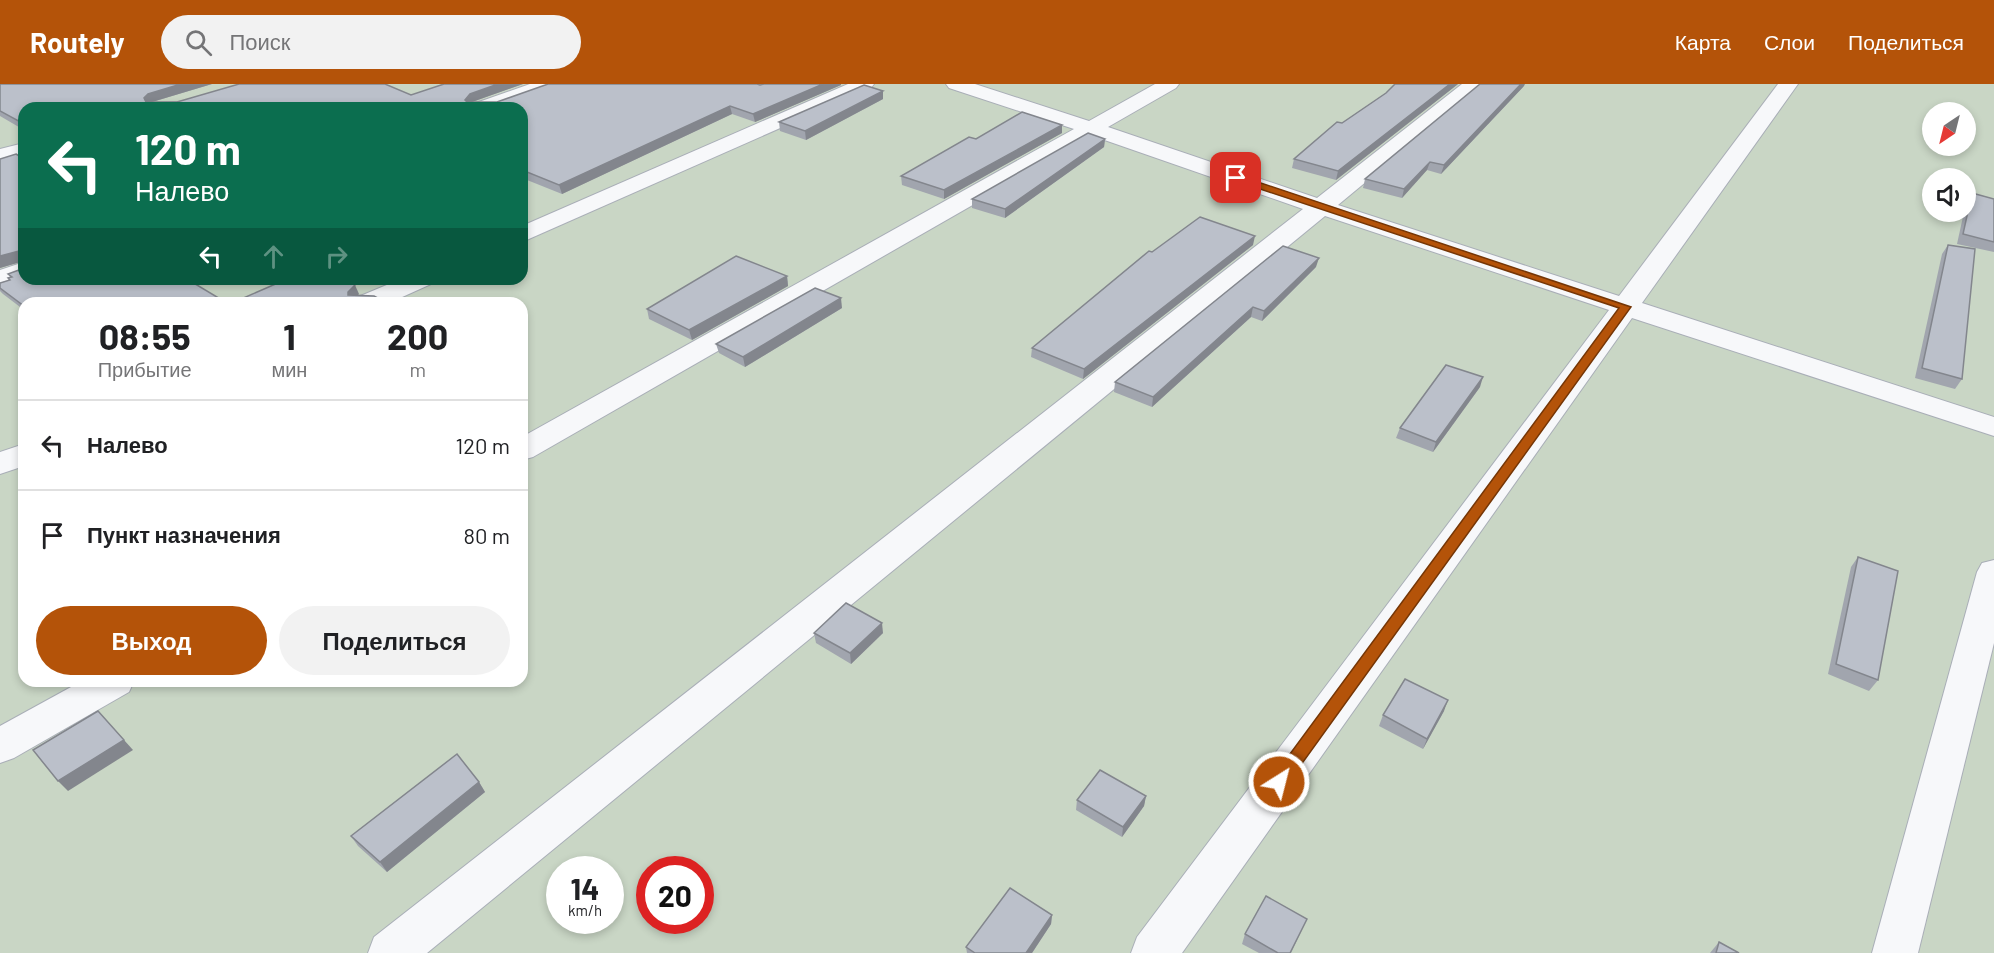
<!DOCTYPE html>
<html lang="ru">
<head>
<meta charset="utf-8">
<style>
  :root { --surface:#fff; --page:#f2f2f2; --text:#202124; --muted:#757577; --line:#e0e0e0; --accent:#b45309 }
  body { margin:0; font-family:Barlow,sans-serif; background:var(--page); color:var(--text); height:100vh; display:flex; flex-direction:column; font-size:22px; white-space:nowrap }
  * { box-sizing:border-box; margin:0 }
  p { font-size:20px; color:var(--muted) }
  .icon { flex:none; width:33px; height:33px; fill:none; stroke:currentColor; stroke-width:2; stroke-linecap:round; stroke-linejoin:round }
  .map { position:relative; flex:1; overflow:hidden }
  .details { position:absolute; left:18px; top:213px; width:510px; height:390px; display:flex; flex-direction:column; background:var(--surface); border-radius:18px; box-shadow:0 3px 9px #0003 }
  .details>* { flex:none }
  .hud { position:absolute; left:18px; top:18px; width:510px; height:183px; border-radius:18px; box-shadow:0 3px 9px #0003; background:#0b6e4f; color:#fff; overflow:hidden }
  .needle { width:39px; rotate:215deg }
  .buttons { position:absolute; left:1922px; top:18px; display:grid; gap:12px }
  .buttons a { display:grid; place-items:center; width:54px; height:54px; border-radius:50%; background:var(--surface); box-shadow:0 3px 9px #0003; font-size:30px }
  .speed { position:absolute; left:546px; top:772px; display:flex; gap:12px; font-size:30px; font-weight:700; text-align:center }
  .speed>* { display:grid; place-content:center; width:78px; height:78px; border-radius:50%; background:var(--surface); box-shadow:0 3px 9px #0003; line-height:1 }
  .speed small { font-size:15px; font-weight:400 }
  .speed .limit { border:9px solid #d22; background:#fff; color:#111 }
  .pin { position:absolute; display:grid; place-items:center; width:51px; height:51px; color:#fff; margin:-26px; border-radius:12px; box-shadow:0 3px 9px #0006 }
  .me { position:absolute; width:66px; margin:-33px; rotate:36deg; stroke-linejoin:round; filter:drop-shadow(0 0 4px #0008) }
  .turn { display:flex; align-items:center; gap:21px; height:126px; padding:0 18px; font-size:27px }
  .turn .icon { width:78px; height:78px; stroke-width:2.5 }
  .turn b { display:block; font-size:42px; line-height:51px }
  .lanes { display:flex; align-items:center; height:57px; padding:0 18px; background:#0003; justify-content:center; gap:30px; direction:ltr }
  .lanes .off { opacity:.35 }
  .eta { display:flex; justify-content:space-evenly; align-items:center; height:102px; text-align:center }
  .eta b { font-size:36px; font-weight:700; line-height:42px }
  .cta { display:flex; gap:12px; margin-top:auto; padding:12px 18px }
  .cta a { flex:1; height:69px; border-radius:36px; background:var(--accent); color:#fff; font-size:24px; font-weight:700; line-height:69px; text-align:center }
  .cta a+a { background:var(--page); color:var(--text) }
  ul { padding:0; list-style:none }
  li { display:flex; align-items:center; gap:18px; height:90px; padding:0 18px; border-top:2px solid var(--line) }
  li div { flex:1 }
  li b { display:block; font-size:22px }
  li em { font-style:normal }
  header { display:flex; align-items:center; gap:36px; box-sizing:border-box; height:84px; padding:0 30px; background:var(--accent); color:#fff }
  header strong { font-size:28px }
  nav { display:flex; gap:33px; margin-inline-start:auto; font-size:21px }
  .search { width:420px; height:54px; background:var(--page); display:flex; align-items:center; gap:15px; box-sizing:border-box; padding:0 21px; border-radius:33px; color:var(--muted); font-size:22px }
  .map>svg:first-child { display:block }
</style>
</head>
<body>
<header>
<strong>Routely</strong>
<div class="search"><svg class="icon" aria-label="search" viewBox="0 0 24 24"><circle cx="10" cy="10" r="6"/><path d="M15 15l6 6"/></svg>Поиск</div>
<nav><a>Карта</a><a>Слои</a><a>Поделиться</a></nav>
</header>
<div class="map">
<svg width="1994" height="869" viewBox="0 0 1994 869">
  <rect width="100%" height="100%" fill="#e4e7ec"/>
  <path fill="#c9d6c5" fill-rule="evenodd" d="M0,0h1994v869h-1994zM24,24h498v171h-498zM1932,28h33v34h-33zM1932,94h33v34h-33zM24,219h498v378h-498zM560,786h50v51h-50zM650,786h50v51h-50z"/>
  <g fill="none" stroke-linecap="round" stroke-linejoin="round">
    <g stroke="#a9aeb7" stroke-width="2">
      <g id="minor">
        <polygon points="530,0 558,0 555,4 499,24 470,24 473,20"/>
        <polygon points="848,0 874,0 871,4 522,158 522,142"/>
        <polygon points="946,0 975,0 1089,37 1155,0 1179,0 1176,4 1108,43 1317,114 1462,0 1484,0 1338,121 1619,212 1778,0 1798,0 1642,219 1994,333 1994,352 1632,234 1182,869 1131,869 1137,853 1609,226 1325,132 427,869 368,869 374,853 1303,125 1093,52 533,373 522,376 522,353 1074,45 949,4"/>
        <polygon points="24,59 24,72 0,78 0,65"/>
        <polygon points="24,178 24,194 0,202 0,186"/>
        <polygon points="401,195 435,195 431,200 389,219 354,219 358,213"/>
        <polygon points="24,360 24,382 0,390 0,368"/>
        <polygon points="1994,476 1994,559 1918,869 1872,869 1977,488 1982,479"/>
        <polygon points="82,597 134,597 129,608 14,674 0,679 0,642"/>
      </g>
    </g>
    <use href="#minor" fill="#f7f8fa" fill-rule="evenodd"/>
  </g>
  <g fill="#a1a5ae">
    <polygon points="0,0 212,0 152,18 411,11 444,0 523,0 472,18 497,18 760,1 841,1 755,38 732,30 562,110 522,94 522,24 24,24 24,46 0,32"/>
    <polygon points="1395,0 1458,0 1336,96 1292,84 1294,75 1342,39 1386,9"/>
    <polygon points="1524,2 1441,90 1427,86 1402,114 1363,104 1365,95"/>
    <polygon points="883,7 883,15 806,56 780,47 779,38"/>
    <polygon points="1062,49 944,115 902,101 901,92 976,55"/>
    <polygon points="1105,55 1104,63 1005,134 972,124 972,115"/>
    <polygon points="16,70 24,219 24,226 3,210 0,207 0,199 9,196 8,194 10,193 8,190 19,186 19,178 0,184"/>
    <polygon points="1972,109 1994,115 1994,168 1957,160 1964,128 1965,128 1966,118"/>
    <polygon points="1253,161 1083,295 1031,273 1032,264 1152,168"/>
    <polygon points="1948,161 1962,295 1955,305 1915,294 1942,170"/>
    <polygon points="1316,183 1262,237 1251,233 1152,323 1114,308 1115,298"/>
    <polygon points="787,192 788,202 692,256 649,235 647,225"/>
    <polygon points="842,224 745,283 719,269 716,260"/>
    <polygon points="1480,303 1433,368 1396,354 1400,344"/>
    <polygon points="1858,473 1878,596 1869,607 1828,590 1851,483"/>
    <polygon points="814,549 883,549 851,580 816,559"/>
    <polygon points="1444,627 1423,665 1379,642 1383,631"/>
    <polygon points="479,698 485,708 387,788 358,762 351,752"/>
    <polygon points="1146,712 1144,722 1122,753 1076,726 1077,716"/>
    <polygon points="1052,831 1051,840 1032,869 967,869 966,863"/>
    <polygon points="1307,835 1291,869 1259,869 1242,860 1245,850"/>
    <polygon points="1719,858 1739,869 1710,869"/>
  </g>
  <g fill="#83868d">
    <polygon points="181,0 212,0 152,18 148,23 144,14 148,10"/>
    <polygon points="498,0 523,0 472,18 468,24 465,16 470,10"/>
    <polygon points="823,0 841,0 841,1 755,38 753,30"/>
    <polygon points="1450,0 1458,0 1336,96 1338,87"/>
    <polygon points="1521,0 1525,0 1524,2 1441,90 1444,81"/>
    <polygon points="883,7 883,15 806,56 805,47"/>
    <polygon points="730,22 732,30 562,110 559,101"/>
    <polygon points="1062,41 1062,49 944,115 944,106"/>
    <polygon points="1105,55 1104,63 1005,134 1005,125"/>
    <polygon points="1430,78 1427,86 1402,114 1404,105"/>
    <polygon points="1255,152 1253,161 1083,295 1084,285"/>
    <polygon points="19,167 24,177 0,184 0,172"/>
    <polygon points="1319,174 1316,183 1262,237 1264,227"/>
    <polygon points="787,192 788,202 692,256 689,246"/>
    <polygon points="355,201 359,210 352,218 348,211 348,208"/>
    <polygon points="841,214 842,224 745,283 743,273"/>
    <polygon points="1253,223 1251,233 1152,323 1153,313"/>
    <polygon points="1483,293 1480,303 1433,368 1436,358"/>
    <polygon points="882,539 883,549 851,580 850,569"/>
    <polygon points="1448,616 1444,627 1423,665 1427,655"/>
    <polygon points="98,627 133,666 68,707 58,697"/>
    <polygon points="479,698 485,708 387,788 380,778"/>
    <polygon points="1146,712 1144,722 1122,753 1123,743"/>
    <polygon points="1052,831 1051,840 1032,869 1026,869"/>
  </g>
  <g fill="#bbc0ca" stroke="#83868d" stroke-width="1.5">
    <polygon points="0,0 181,0 148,10 144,14 146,18 177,18 239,0 385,0 411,11 444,0 498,0 470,10 465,16 467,18 497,18 548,0 757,0 760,1 764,0 823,0 753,30 730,22 559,101 522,86 522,24 24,24 24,40 0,27"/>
    <polygon points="1395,0 1450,0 1338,87 1294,75 1337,38 1342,39 1386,9"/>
    <polygon points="1480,0 1521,0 1444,81 1430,78 1404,105 1365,95"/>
    <polygon points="864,1 883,7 805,47 779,38"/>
    <polygon points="1022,28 1062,41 944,106 901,92 969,53 976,55"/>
    <polygon points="1088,49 1105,55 1005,125 972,115"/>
    <polygon points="16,70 24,75 24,195 187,195 227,219 24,219 24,222 0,204 0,199 10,196 8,194 12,193 8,190 19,186 19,167 0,172 0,75"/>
    <polygon points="1972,109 1994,115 1994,158 1963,150"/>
    <polygon points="1200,133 1255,152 1084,285 1032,264 1149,167 1152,168"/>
    <polygon points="1948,161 1975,165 1962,295 1922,284"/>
    <polygon points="1283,162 1319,174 1264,227 1253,223 1153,313 1115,298"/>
    <polygon points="736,172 787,192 689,246 647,225"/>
    <polygon points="287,195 345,195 355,201 348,208 348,211 374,212 387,219 232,219"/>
    <polygon points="815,204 841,214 743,273 716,260"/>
    <polygon points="1446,281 1483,293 1436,358 1400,344"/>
    <polygon points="1858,473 1898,487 1878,596 1836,580"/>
    <polygon points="846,519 882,539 850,569 814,549"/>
    <polygon points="1405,595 1448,616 1427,655 1383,631"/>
    <polygon points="98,627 124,656 58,697 33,666"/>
    <polygon points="457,670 479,698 380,778 351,752"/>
    <polygon points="1100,686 1146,712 1123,743 1077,716"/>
    <polygon points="1010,804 1052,831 1026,869 975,869 966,863"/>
    <polygon points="1266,812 1307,835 1290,869 1278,869 1245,850"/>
    <polygon points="1719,858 1739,869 1716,869"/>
  </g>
  <polygon fill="#b45309" stroke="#753606" stroke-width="1.5" points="1233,92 1240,92 1631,223 1285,703 1279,705 1273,703 1270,698 1273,693 1619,224 1233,96"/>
</svg>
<div class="buttons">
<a><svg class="needle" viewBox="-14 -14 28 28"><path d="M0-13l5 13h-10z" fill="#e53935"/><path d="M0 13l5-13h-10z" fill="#757577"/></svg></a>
<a><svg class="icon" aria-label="sound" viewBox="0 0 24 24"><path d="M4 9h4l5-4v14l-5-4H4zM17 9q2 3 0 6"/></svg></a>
</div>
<div class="speed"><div>14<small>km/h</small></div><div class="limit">20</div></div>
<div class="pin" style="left:1236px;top:94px;background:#d93025"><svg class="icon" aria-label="arrive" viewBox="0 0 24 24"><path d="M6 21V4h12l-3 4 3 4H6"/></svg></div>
<svg class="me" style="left:1279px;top:698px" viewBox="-20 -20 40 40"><circle r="17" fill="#b45309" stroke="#fff" stroke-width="3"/><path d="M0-11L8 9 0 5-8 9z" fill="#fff"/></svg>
<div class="hud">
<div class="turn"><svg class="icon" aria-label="left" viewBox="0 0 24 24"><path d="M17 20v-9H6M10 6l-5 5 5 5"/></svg><div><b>120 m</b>Налево</div></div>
<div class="lanes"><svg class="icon" aria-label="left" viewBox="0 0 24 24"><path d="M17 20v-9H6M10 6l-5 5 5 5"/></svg><svg class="icon off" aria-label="ahead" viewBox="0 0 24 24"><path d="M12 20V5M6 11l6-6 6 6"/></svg><svg class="icon off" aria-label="right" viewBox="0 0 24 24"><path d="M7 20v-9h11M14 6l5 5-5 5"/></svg></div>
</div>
<section class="details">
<div class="eta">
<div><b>08:55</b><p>Прибытие</p></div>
<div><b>1</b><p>мин</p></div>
<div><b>200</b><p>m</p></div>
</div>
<ul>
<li><svg class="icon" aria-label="left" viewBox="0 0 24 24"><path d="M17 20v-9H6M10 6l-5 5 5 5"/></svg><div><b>Налево</b></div><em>120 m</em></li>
<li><svg class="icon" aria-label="arrive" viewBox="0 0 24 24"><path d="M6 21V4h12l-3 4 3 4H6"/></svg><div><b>Пункт назначения</b></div><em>80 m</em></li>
</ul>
<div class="cta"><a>Выход</a><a>Поделиться</a></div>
</section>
</div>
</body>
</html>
